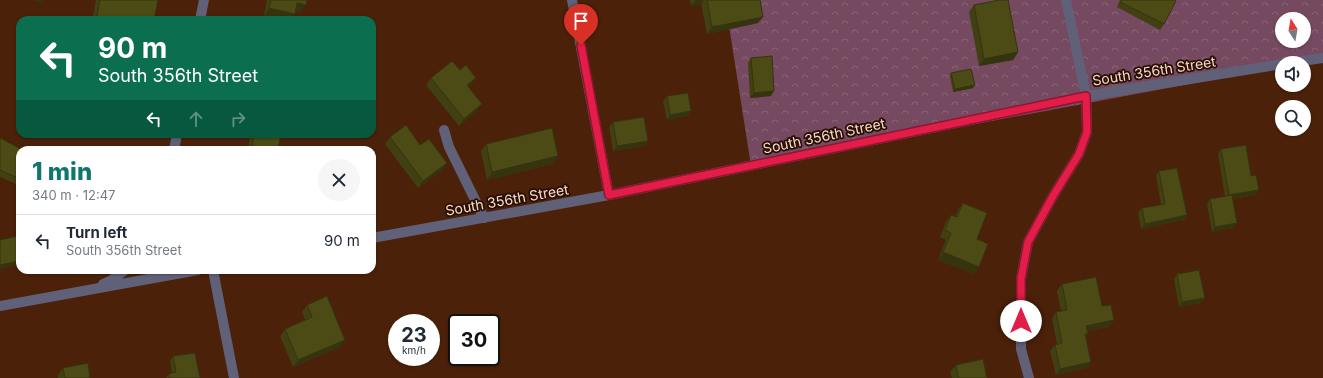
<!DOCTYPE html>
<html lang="en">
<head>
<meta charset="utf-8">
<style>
  :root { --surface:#fff; --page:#f6f6f7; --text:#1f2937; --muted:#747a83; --line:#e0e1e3; --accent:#0f766e }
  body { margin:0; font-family:Inter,sans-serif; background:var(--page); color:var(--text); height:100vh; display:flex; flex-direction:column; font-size:15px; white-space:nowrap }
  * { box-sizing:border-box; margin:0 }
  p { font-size:13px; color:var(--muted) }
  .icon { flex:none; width:22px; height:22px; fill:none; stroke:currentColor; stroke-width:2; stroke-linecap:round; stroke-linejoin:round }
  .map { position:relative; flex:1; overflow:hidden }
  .sheet { position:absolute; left:16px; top:146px; width:360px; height:128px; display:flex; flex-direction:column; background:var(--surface); border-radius:12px; box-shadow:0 1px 3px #0004 }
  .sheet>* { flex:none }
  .hud { position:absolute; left:16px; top:16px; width:360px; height:122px; border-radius:12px; box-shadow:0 1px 3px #0004; background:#0b6e4f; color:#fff; overflow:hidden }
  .needle { width:26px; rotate:349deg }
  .tools { position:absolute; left:1275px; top:12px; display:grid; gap:8px }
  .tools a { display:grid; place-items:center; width:36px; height:36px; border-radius:50%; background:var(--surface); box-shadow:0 1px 3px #0004; font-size:20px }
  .speed { position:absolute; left:388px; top:314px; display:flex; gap:8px; font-size:20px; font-weight:700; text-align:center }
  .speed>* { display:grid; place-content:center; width:52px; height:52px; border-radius:50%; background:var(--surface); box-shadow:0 1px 3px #0004; line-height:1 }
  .speed small { font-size:10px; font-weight:400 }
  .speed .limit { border:2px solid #111; border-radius:6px; background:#fff; color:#111 }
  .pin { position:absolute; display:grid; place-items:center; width:34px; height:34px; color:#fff; margin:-41px -17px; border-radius:50% 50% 50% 0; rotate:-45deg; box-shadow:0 0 4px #0007 }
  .pin .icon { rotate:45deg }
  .me { position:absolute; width:44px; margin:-22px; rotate:0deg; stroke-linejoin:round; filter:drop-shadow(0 0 3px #0008) }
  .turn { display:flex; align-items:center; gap:14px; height:84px; padding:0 16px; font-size:18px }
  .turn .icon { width:52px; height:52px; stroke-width:2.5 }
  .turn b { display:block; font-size:28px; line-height:34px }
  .lanes { display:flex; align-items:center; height:38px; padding:0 16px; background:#0003; justify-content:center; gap:20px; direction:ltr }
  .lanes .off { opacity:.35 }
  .round { display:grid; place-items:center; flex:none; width:42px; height:42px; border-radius:21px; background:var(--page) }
  .head { display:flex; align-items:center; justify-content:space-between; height:68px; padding:0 16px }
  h1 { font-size:24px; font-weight:800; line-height:30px; color:var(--accent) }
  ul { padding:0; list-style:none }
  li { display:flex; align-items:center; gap:12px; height:52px; padding:0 16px; border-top:1px solid var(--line) }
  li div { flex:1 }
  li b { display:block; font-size:15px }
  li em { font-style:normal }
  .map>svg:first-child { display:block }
</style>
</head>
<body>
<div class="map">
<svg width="1323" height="378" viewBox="0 0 1323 378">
  <defs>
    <pattern id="forest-crowns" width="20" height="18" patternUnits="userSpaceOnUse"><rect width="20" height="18" fill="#754960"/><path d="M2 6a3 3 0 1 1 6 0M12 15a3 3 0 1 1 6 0" fill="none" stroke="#8a6375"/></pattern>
  </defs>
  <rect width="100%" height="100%" fill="#4b2109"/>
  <path fill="url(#forest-crowns)" fill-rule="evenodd" d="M725,0h598v59l-572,107zM1282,19h22v22h-22z"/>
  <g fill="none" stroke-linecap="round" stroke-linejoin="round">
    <g stroke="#616079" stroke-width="10">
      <polyline points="572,0 609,195"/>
      <polyline points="200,20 204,0"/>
      <polyline points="1289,63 1323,58"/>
      <polyline points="444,130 449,147 484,218"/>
      <polyline points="174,150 177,134"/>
      <polyline points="372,238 609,195 1086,96 1282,64"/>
      <polyline points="213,270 234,378"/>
      <polyline points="103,284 112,280 125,270"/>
      <polyline points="0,306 198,270"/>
      <polyline points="1029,378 1021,349 1021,279 1028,242 1053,196 1079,154 1087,132 1086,96 1066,0"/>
    </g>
  </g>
  <g fill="#414012">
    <polygon points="96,0 158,0 154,20 92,20"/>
    <polygon points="267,0 307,0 301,12 296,11 295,14 291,20 285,20 264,16"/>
    <polygon points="690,0 760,0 758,23 707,34 701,4 691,6"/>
    <polygon points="1120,0 1174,0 1164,24 1160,30 1117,7"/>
    <polygon points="974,5 1018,52 1013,60 979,66 969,12"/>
    <polygon points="751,58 771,96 750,98 748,63"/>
    <polygon points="951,73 973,88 953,92 950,76"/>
    <polygon points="431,78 471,85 468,87 477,111 459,126 426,85"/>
    <polygon points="667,96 688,116 667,120 663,101"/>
    <polygon points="613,122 645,146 613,151 609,127"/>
    <polygon points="252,134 281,134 278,149 284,150 248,150 250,137"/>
    <polygon points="390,137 420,145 447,163 442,170 418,188 385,144"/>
    <polygon points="0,138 20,150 20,186 0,177"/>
    <polygon points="486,144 553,164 487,180 481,151"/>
    <polygon points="1221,149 1251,176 1255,195 1233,199 1233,228 1212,232 1207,204 1210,199 1225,197 1218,154"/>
    <polygon points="1159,171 1187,215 1184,220 1141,229 1138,213 1142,208 1161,205 1156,176"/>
    <polygon points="963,203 977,239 974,274 938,260 946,240 940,237 946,222 951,215 955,217 958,210"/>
    <polygon points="1177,274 1201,303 1179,307 1174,279"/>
    <polygon points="1062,284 1102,306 1109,327 1087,331 1088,333 1086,336 1087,368 1056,375 1050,351 1055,345 1057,344 1052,319 1056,312 1061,311 1057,291"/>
    <polygon points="307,305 340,347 293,367 280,336 285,329 305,320 302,312"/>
    <polygon points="173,356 200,378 166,378 169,374 172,373 170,361"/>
    <polygon points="956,365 987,378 952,378 950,372"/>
    <polygon points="63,368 90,378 58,378 58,375"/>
  </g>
  <g fill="#35340f">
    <polygon points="32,0 44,0 42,3"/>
    <polygon points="695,0 704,0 701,4 691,6"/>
    <polygon points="297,3 306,5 301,12 292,10"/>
    <polygon points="269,8 295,14 291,20 285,20 264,16"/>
    <polygon points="763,17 758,23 707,34 712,27"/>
    <polygon points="1018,52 1013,60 979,66 984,59"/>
    <polygon points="476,78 471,85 462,92 467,85"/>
    <polygon points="975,85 973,88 953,92 955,89"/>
    <polygon points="774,91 771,96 750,98 754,93"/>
    <polygon points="482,104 477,111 459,126 464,119"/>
    <polygon points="691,111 688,116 667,120 670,115"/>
    <polygon points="648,141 645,146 613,151 617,146"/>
    <polygon points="558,156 553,164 487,180 492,172"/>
    <polygon points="447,163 442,170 418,188 423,181"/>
    <polygon points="1259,190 1255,195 1226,200 1229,195"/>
    <polygon points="1187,215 1184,220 1141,229 1145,224"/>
    <polygon points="1237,223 1233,228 1212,232 1215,227"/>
    <polygon points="943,252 979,267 974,274 938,260"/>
    <polygon points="20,261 20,265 0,269 0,265"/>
    <polygon points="1205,298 1201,303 1179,307 1182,302"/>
    <polygon points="1114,320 1109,327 1081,332 1086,326"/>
    <polygon points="345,340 340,347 293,367 298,360"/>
    <polygon points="1091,362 1087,368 1056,375 1060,369"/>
  </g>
  <g fill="#4c4a15" stroke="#35340f">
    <polygon points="100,0 158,0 154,20 96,20"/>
    <polygon points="271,0 307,0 306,5 297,3 295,14 269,8"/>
    <polygon points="707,0 760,0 763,17 712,27"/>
    <polygon points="999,0 1008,0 1018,52 984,59 974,5"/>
    <polygon points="1121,0 1174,0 1176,1 1164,24 1120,2"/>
    <polygon points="772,56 774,91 754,93 751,58"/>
    <polygon points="452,61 460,70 466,65 476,78 467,85 482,104 464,119 431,78"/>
    <polygon points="971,69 975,85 955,89 951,73"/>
    <polygon points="688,93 691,111 670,115 667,96"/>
    <polygon points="644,117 648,141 617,146 613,122"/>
    <polygon points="406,125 420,145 429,139 447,163 423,181 390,137"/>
    <polygon points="552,128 558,156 492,172 486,144"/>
    <polygon points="254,134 281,134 278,149 284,150 252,150"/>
    <polygon points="0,138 23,150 20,150 20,179 0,170"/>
    <polygon points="1246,145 1251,176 1256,175 1259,190 1229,195 1221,149"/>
    <polygon points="1177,168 1187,215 1145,224 1142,208 1165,204 1159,171"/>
    <polygon points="1232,195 1237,223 1215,227 1210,199"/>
    <polygon points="963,203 987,213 977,239 988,244 979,267 943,252 951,233 945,230 951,215 957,217"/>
    <polygon points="18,236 20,244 20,261 0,265 0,240"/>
    <polygon points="1199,270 1205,298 1182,302 1177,274"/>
    <polygon points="1096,277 1102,306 1111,305 1114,320 1086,326 1088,333 1085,334 1091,362 1060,369 1055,345 1062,343 1056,312 1067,310 1062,284"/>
    <polygon points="327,296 345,340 298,360 285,329 312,317 307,305"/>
    <polygon points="195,353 200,378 169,378 169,374 176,372 173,356"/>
    <polygon points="983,359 987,378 958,378 956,365"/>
    <polygon points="88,363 90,378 65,378 63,368"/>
  </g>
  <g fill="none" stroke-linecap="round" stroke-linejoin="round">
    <g stroke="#92132f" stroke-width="10">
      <polyline id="route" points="581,45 609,195 1086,96 1087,132 1079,154 1053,196 1028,242 1021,279 1021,321"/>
    </g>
    <use href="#route" stroke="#e11d48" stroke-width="7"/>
  </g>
  <g text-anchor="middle" stroke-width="3.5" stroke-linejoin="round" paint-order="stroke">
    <g font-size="14" fill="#fcd9c9" stroke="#270f04">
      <text transform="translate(1154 71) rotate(-9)" y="5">South 356th Street</text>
      <text transform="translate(824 136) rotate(-12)" y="5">South 356th Street</text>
      <text transform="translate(507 200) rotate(-10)" y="5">South 356th Street</text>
    </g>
  </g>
</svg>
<div class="tools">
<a><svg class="needle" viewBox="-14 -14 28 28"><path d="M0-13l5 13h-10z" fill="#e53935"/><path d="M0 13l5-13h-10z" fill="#747a83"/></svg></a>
<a><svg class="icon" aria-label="sound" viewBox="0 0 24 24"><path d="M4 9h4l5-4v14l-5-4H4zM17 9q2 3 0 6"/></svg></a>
<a><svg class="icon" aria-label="search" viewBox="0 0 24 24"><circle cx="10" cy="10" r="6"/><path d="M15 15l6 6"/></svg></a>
</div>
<div class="speed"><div>23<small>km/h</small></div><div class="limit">30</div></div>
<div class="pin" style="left:581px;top:45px;background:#d93025"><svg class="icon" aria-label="arrive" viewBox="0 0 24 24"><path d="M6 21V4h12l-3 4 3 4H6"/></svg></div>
<svg class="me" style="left:1021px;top:321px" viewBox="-20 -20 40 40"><circle r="19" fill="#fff"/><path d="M0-13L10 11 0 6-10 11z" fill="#e11d48"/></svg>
<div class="hud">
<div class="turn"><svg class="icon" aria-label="left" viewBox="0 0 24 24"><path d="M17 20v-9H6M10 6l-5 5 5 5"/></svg><div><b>90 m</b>South 356th Street</div></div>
<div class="lanes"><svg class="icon" aria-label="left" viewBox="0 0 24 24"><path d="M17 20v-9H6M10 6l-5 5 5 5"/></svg><svg class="icon off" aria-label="ahead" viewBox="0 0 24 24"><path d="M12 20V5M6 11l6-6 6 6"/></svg><svg class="icon off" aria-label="right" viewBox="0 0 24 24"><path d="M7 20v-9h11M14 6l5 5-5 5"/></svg></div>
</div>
<section class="sheet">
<div class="head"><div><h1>1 min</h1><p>340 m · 12:47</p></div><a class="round"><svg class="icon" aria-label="close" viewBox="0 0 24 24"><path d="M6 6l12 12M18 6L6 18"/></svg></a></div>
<ul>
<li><svg class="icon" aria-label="left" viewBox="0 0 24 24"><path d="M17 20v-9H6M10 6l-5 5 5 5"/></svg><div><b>Turn left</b><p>South 356th Street</p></div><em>90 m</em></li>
</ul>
</section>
</div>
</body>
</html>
